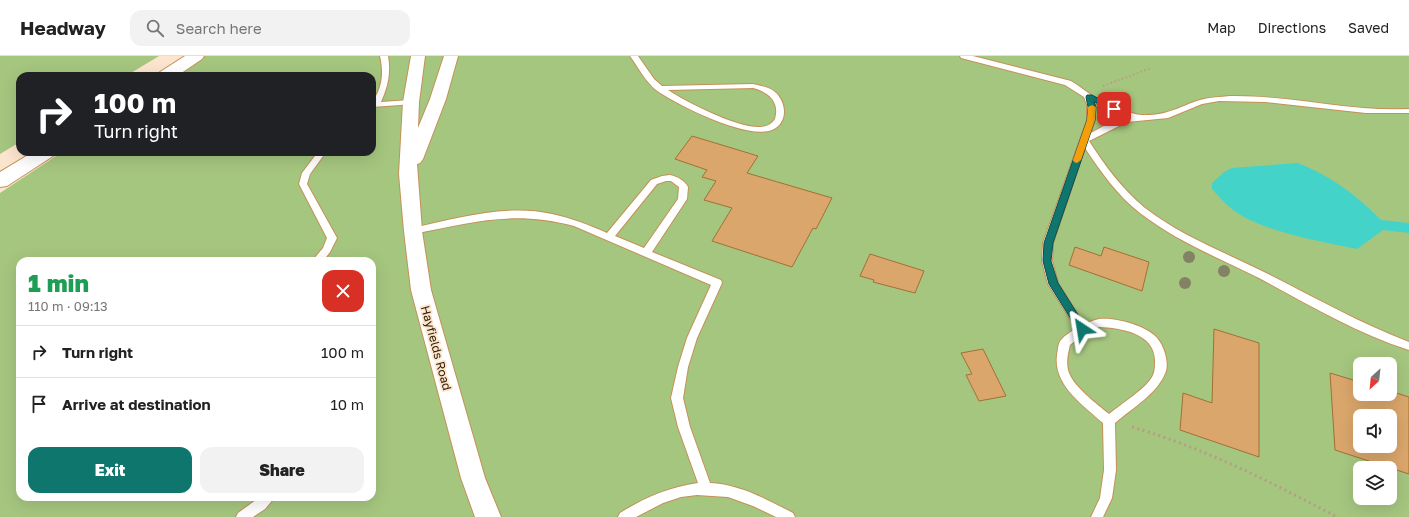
<!DOCTYPE html>
<html lang="en">
<head>
<meta charset="utf-8">
<style>
  :root { --surface:#fff; --page:#f2f2f2; --text:#222; --muted:#767676; --line:#e0e0e0; --accent:#0f766e }
  body { margin:0; font-family:"Golos Text",sans-serif; background:var(--page); color:var(--text); height:100vh; display:flex; flex-direction:column; font-size:15px; white-space:nowrap }
  * { box-sizing:border-box; margin:0 }
  p { font-size:13px; color:var(--muted) }
  .icon { flex:none; width:22px; height:22px; fill:none; stroke:currentColor; stroke-width:2; stroke-linecap:round; stroke-linejoin:round }
  .map { position:relative; flex:1; overflow:hidden }
  .panel { position:absolute; left:16px; top:201px; width:360px; height:244px; display:flex; flex-direction:column; background:var(--surface); border-radius:12px; box-shadow:0 4px 16px #0002 }
  .panel>* { flex:none }
  .top-card { position:absolute; left:16px; top:16px; width:360px; height:84px; border-radius:12px; box-shadow:0 4px 16px #0002; background:#202124; color:#fff; overflow:hidden }
  .needle { width:26px; rotate:207deg }
  .buttons { position:absolute; left:1353px; top:301px; display:grid; gap:8px }
  .buttons a { display:grid; place-items:center; width:44px; height:44px; border-radius:8px; background:var(--surface); box-shadow:0 4px 16px #0002; font-size:20px }
  .pin { position:absolute; display:grid; place-items:center; width:34px; height:34px; color:#fff; margin:-17px; border-radius:8px; box-shadow:0 2px 6px #0006 }
  .me { position:absolute; width:44px; margin:-22px; rotate:327deg; stroke-linejoin:round; filter:drop-shadow(0 0 3px #0008) }
  .turn { display:flex; align-items:center; gap:14px; height:84px; padding:0 12px; font-size:18px }
  .turn .icon { width:52px; height:52px; stroke-width:2.5 }
  .turn b { display:block; font-size:28px; line-height:34px }
  .round { display:grid; place-items:center; flex:none; width:42px; height:42px; border-radius:12px; background:var(--page) }
  .head { display:flex; align-items:center; justify-content:space-between; height:68px; padding:0 12px }
  h1 { font-size:24px; font-weight:800; line-height:30px; color:#1e9e55 }
  .action { display:flex; gap:8px; margin-top:auto; padding:8px 12px }
  .action a { flex:1; height:46px; border-radius:12px; background:var(--accent); color:#fff; font-size:16px; font-weight:800; line-height:46px; text-align:center }
  .action a+a { background:var(--page); color:var(--text) }
  ul { padding:0; list-style:none }
  li { display:flex; align-items:center; gap:12px; height:52px; padding:0 12px; border-top:1px solid var(--line) }
  li div { flex:1 }
  li b { display:block; font-size:15px }
  li em { font-style:normal }
  header { display:flex; align-items:center; gap:24px; box-sizing:border-box; height:56px; padding:0 20px; background:var(--surface); border-bottom:1px solid var(--line) }
  header strong { font-size:19px }
  nav { display:flex; gap:22px; margin-inline-start:auto; font-size:14px }
  .search { width:280px; height:36px; background:var(--page); display:flex; align-items:center; gap:10px; box-sizing:border-box; padding:0 14px; border-radius:12px; color:var(--muted); font-size:15px }
  .map>svg:first-child { display:block }
</style>
</head>
<body>
<header>
<strong>Headway</strong>
<div class="search"><svg class="icon" aria-label="search" viewBox="0 0 24 24"><circle cx="10" cy="10" r="6"/><path d="M15 15l6 6"/></svg>Search here</div>
<nav><a>Map</a><a>Directions</a><a>Saved</a></nav>
</header>
<div class="map">
<svg width="1409" height="461" viewBox="0 0 1409 461">
  <rect width="100%" height="100%" fill="#fce5ce"/>
  <g fill="#a5c67f" fill-rule="evenodd">
    <polygon points="0,0 159,0 126,20 20,20 20,86 0,98"/>
    <path d="M204,0h1205v461h-1409v-324l62,-41h310v-76h-198zM20,205h352v236h-352zM1360,308h30v30h-30zM1360,360h30v30h-30zM1360,412h30v30h-30z"/>
  </g>
  <path fill="#44d3c9" d="M1298,107c31,12 60,33 83,57l28,3v10l-26,-3 -26,19c-35,-7 -92,-17 -121,-37 -9,-6 -17,-15 -24,-23v-6l12,-11 8,-4z"/>
  <g fill="#daa66b" stroke="#a27035" fill-rule="evenodd">
    <polygon points="692,80 758,100 747,117 832,142 816,173 813,172 792,211 712,185 732,152 704,144 716,125 702,121 707,114 675,103"/>
    <polygon points="1075,191 1101,200 1104,191 1149,206 1142,235 1069,209"/>
    <polygon points="870,198 924,215 915,237 873,226 874,224 860,220"/>
    <polygon points="1214,273 1259,287 1259,401 1180,374 1183,337 1212,347"/>
    <polygon points="983,293 1006,340 979,345 966,319 972,318 961,297"/>
    <path d="M1330,317l30,9v12h30v-3l19,6v77l-74,-24zM1360,360h30v30h-30z"/>
  </g>
  <g fill="none" stroke-linecap="round" stroke-linejoin="round">
    <g stroke="#c59157" stroke-width="2">
      <g id="lane">
        <path d="M380,0h8c3,17 0,30 -7,46l30,-2h3v4l-42,3c0,-5 3,-9 6,-15 5,-12 5,-23 2,-36z"/>
        <path d="M630,0h8l16,23 8,7 91,-2c8,2 16,3 22,8 12,11 13,31 -3,38 -25,10 -95,-25 -116,-40 -10,-8 -18,-23 -26,-34zM753,32c16,4 27,14 22,31 -3,5 -9,8 -15,8 -23,1 -72,-24 -92,-37z"/>
        <path d="M960,0h13l98,25c7,4 13,9 20,14 8,6 41,20 51,20 25,1 36,-8 58,-15 10,-3 20,-3 30,-4 60,-1 119,16 179,13v4h-43l-101,-11 -46,-1 -17,3 -34,14 -41,4 -38,19c16,25 33,48 56,67 36,28 79,44 119,64 48,24 95,51 145,70v8c-53,-17 -101,-46 -150,-72 -40,-20 -83,-37 -119,-65 -23,-18 -39,-41 -55,-65l-32,95 -1,18 6,22 26,41c5,-2 10,-4 15,-5 15,-2 44,6 55,16 9,7 15,26 12,36 -8,23 -34,37 -51,52l1,47 -4,28 -9,19h-12l9,-19 4,-28 -1,-47c-20,-18 -50,-38 -46,-68 1,-5 1,-12 4,-15 4,-5 10,-8 15,-12l-28,-44 -6,-23 1,-18 44,-123v-15l-3,-8 -19,-12 -104,-27zM1094,47l36,14 -21,6 -18,10 4,-13zM1099,271c22,1 55,6 56,33 0,8 0,14 -5,20 -7,10 -31,26 -41,34 -12,-10 -37,-28 -41,-44 -2,-8 0,-17 2,-25l16,-13z"/>
        <polygon points="318,96 326,96 310,118 307,128 337,182 330,196 323,205 312,205 323,192 327,182 299,128 302,117"/>
        <path d="M670,119c8,2 14,5 18,12l-1,12 -35,53 69,28 1,3 -25,55 -9,29 -5,31 7,29 20,56c29,1 58,17 83,30l2,4h-19l-23,-11 -25,-9 -31,-2 -16,2 -18,6 -27,14h-18l2,-4c24,-15 49,-26 78,-30l-20,-56 -7,-29 7,-31 9,-29 24,-53 -137,-59c-61,-16 -101,-4 -161,8l-5,-3 5,-3c45,-10 93,-24 139,-14 19,4 37,11 55,19l44,-53 11,-4zM666,125h5l8,6 -1,12 -34,49 -29,-12 42,-52z"/>
        <polygon points="260,441 275,441 265,453 253,461 236,461 238,457"/>
      </g>
    </g>
    <g stroke="#c59157" stroke-width="2">
      <polygon id="street" points="411,0 425,0 419,46 418,72 430,43 444,0 458,0 446,43 423,103 420,107 417,108 422,175 431,234 485,422 501,461 475,461 461,422 411,234 404,175 399,118 403,46"/>
    </g>
    <g stroke="#c59157" stroke-width="2">
      <g id="secondary">
        <polygon points="185,0 204,0 202,3 177,20 158,20 160,16"/>
        <polygon points="33,96 55,96 53,100 7,130 0,131 0,116"/>
      </g>
    </g>
    <polyline stroke="#b49e86" stroke-width="2" stroke-dasharray="1.5 2.5" stroke-linecap="butt" points="1103,30 1151,12"/>
    <path stroke="#b49e86" stroke-width="3" stroke-dasharray="2 3.5" stroke-linecap="butt" d="M1132,371c72,21 139,55 205,90"/>
    <use href="#lane" fill="#fff" fill-rule="evenodd"/>
    <use href="#street" fill="#fff" fill-rule="evenodd"/>
    <use href="#secondary" fill="#fff" fill-rule="evenodd"/>
  </g>
  <g fill="#848264">
    <circle cx="1189" cy="201" r="6"/>
    <circle cx="1224" cy="215" r="6"/>
    <circle cx="1185" cy="227" r="6"/>
  </g>
  <polygon fill="#0f766e" stroke="#0a4d48" points="1087,39 1092,39 1118,53 1117,54 1112,54 1094,46 1096,51 1095,64 1053,187 1051,205 1058,227 1087,273 1086,276 1079,276 1049,228 1043,205 1044,187 1087,64 1088,51 1086,41"/>
  <polygon fill="#f59e0b" points="1092,49 1096,51 1095,64 1081,104 1077,107 1074,106 1073,104 1087,64 1088,51"/>
  <g text-anchor="middle" stroke-width="3.5" stroke-linejoin="round" paint-order="stroke">
    <g font-size="12" fill="#352107" stroke="#fce5ce">
      <text transform="translate(436 292) rotate(75)" y="4">Hayfields Road</text>
    </g>
  </g>
</svg>
<div class="buttons">
<a><svg class="needle" viewBox="-14 -14 28 28"><path d="M0-13l5 13h-10z" fill="#e53935"/><path d="M0 13l5-13h-10z" fill="#767676"/></svg></a>
<a><svg class="icon" aria-label="sound" viewBox="0 0 24 24"><path d="M4 9h4l5-4v14l-5-4H4zM17 9q2 3 0 6"/></svg></a>
<a><svg class="icon" aria-label="layers" viewBox="0 0 24 24"><path d="M12 4l9 5-9 5-9-5zM3 14l9 5 9-5"/></svg></a>
</div>
<div class="pin" style="left:1114px;top:53px;background:#d93025"><svg class="icon" aria-label="arrive" viewBox="0 0 24 24"><path d="M6 21V4h12l-3 4 3 4H6"/></svg></div>
<svg class="me" style="left:1082px;top:273px" viewBox="-20 -20 40 40"><path d="M0-17L14 15 0 8-14 15z" fill="#0f766e" stroke="#fff" stroke-width="4"/></svg>
<div class="top-card">
<div class="turn"><svg class="icon" aria-label="right" viewBox="0 0 24 24"><path d="M7 20v-9h11M14 6l5 5-5 5"/></svg><div><b>100 m</b>Turn right</div></div>
</div>
<section class="panel">
<div class="head"><div><h1>1 min</h1><p>110 m · 09:13</p></div><a class="round" style="background:#d93025;color:#fff"><svg class="icon" aria-label="close" viewBox="0 0 24 24"><path d="M6 6l12 12M18 6L6 18"/></svg></a></div>
<ul>
<li><svg class="icon" aria-label="right" viewBox="0 0 24 24"><path d="M7 20v-9h11M14 6l5 5-5 5"/></svg><div><b>Turn right</b></div><em>100 m</em></li>
<li><svg class="icon" aria-label="arrive" viewBox="0 0 24 24"><path d="M6 21V4h12l-3 4 3 4H6"/></svg><div><b>Arrive at destination</b></div><em>10 m</em></li>
</ul>
<div class="action"><a>Exit</a><a>Share</a></div>
</section>
</div>
</body>
</html>
